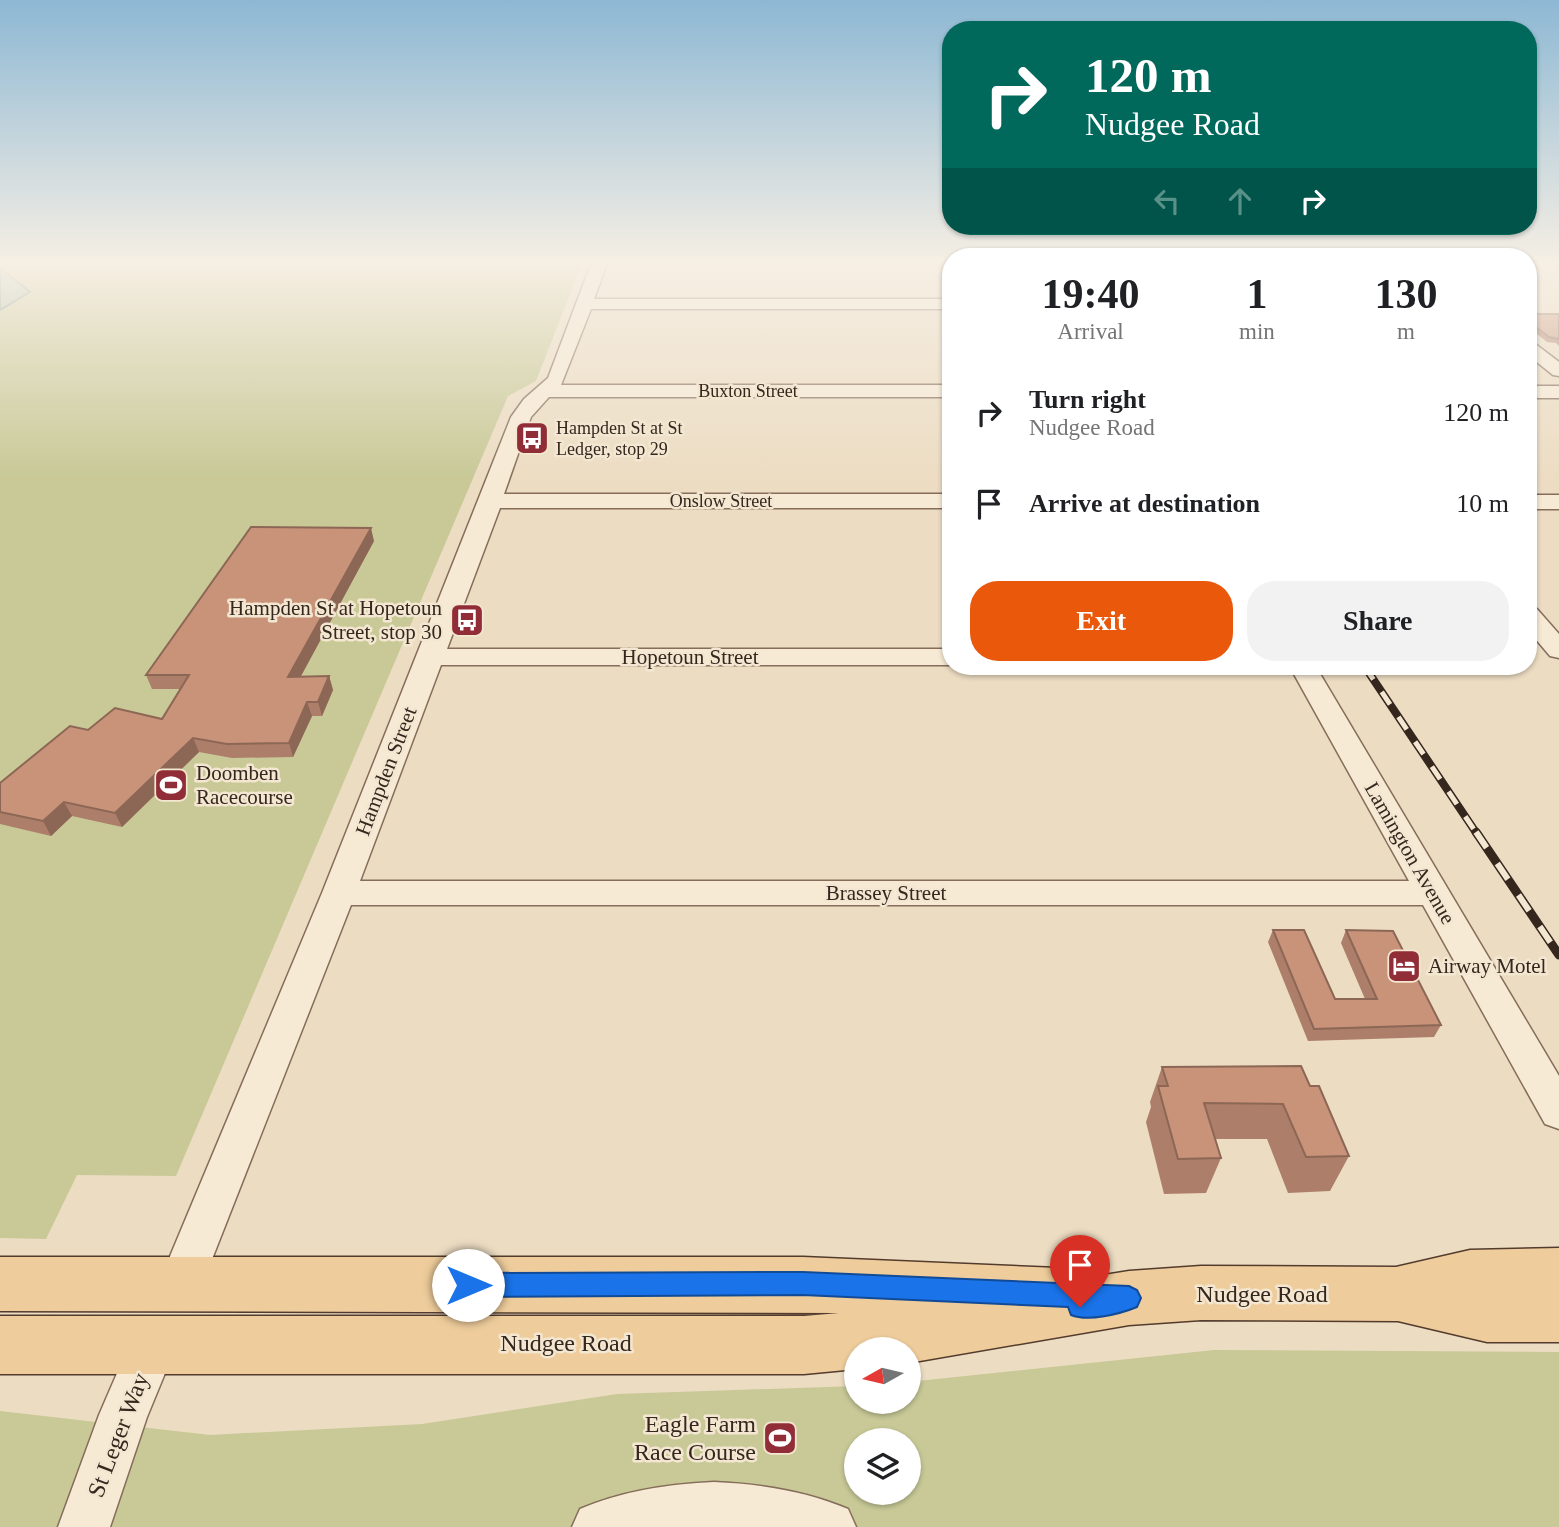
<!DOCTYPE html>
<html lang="en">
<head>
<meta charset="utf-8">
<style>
  :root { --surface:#fff; --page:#f2f2f2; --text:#202124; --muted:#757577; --accent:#ea580c }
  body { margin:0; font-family:"Times New Roman",serif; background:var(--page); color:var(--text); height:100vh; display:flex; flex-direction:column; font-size:26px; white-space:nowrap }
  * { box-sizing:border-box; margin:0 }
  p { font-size:23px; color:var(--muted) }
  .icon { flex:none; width:38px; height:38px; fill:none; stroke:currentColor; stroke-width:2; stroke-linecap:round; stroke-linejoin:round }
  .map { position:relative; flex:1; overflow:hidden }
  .sheet { position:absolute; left:942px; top:248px; width:595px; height:427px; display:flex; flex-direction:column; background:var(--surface); border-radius:28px; box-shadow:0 2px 5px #0004 }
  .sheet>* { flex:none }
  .guide { position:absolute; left:942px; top:21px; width:595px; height:214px; border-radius:28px; box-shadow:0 2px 5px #0004; background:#00695c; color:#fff; overflow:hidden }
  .needle { width:46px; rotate:262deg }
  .controls { position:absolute; left:844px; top:1337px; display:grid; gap:14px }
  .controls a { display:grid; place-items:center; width:77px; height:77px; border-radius:50%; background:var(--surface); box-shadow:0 2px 5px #0004; font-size:35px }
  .pin { position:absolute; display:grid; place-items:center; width:60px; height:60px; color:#fff; margin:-72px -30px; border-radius:50% 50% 50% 0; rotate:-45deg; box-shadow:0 0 7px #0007 }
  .pin .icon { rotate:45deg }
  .me { position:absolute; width:77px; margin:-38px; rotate:90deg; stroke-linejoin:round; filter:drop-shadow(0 0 5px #0008) }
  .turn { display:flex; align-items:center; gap:24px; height:147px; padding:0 28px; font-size:32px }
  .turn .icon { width:91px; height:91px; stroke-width:2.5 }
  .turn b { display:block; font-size:49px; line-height:60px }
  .lanes { display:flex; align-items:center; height:66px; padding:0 28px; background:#0003; justify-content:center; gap:35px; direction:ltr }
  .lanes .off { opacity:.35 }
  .eta { display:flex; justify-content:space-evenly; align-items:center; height:119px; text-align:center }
  .eta b { font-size:42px; font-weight:700; line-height:49px }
  .primary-button { display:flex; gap:14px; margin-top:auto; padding:14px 28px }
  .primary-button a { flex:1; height:80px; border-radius:28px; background:var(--accent); color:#fff; font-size:28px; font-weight:700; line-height:80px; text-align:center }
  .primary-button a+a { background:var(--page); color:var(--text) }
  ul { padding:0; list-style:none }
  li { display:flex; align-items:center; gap:21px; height:91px; padding:0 28px }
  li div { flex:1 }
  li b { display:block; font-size:26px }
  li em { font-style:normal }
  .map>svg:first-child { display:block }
</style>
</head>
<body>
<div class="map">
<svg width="1559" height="1527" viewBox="0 0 1559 1527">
  <rect width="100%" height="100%" fill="#ecdcc2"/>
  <g fill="#c8c997" fill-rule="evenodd">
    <polygon points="0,264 582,264 536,381 508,396 176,1176 77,1175 46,1239 0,1238"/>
    <path d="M1214,1350l345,2v175h-1559v-116l210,24 212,-11 195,-30 239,-8v16h52v-20zM856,1440h52v53h-52z"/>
  </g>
  <polygon fill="#a4bfb5" stroke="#6c8c81" stroke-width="2" points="0,268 30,292 0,310"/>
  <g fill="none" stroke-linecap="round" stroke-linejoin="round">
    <g stroke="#856d5a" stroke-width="3">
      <g id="minor">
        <polygon points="591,264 607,264 594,299 950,299 950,309 591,309 561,385 950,385 950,397 549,397 531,417 504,494 950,494 950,508 500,508 447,649 950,649 950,665 441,665 360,881 1409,881 1290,667 1316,667 1559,1076 1559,1129 1545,1124 1423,905 351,905 196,1300 180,1307 164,1300 158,1285 322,893 511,417 524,399 548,378"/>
        <polygon points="1528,342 1534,343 1559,362 1559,376 1553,375 1528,355"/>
        <rect x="1528" y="386" width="31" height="12"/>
        <rect x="1528" y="495" width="31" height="14"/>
        <polygon points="1528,606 1537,609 1559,634 1559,658 1550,656 1528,630"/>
        <polygon points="154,1321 171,1327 177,1344 147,1417 110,1527 58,1527 99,1415 137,1327"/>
        <path d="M714,1482c46,2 92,9 134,27l8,18h-284l8,-18c42,-18 88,-25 134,-27z"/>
      </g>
    </g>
    <g stroke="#533c2e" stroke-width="3">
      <polygon id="major" points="1559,1248 1559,1342 1487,1342 1398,1321 1201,1320 1129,1325 908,1363 908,1349 856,1349 856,1369 804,1374 0,1374 0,1316 804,1316 839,1313 0,1311 0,1257 803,1257 1058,1268 1078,1276 1079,1279 1129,1271 1201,1266 1396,1267 1470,1250"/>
    </g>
    <use href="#minor" fill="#f7ead5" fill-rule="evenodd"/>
    <use href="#major" fill="#eecc9b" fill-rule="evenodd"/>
    <g stroke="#35271e" stroke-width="8">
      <polyline id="rail-far1" points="1365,667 1477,834"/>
    </g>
    <g stroke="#35271e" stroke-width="9">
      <polyline id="rail" points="1476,832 1559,955"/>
    </g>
    <use href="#rail-far1" stroke="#f4e7d1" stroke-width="5" stroke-dasharray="15" stroke-linecap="butt"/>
    <use href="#rail" stroke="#f4e7d1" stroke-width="6" stroke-dasharray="19" stroke-linecap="butt"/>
  </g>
  <g fill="#ad7e69">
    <polygon points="1528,314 1559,314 1559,346 1556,343 1547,342 1528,327"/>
    <polygon points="374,541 300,677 329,676 333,690 322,716 312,716 293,757 232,758 199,752 122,827 72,816 51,836 0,824 0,783 88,730 162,719 181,689 152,689 146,675"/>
    <polygon points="1273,930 1335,999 1365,999 1341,943 1346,930 1441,1025 1434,1037 1308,1041 1268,942"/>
    <polygon points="1162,1067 1310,1086 1349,1156 1330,1191 1288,1193 1267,1139 1215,1139 1221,1158 1206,1193 1164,1194 1146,1122 1151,1107 1150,1102"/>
  </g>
  <g fill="#8d6755">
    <polygon points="371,528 374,541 293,691 288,677"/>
    <polygon points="329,676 333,690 322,716 318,702"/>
    <polygon points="307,702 312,716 293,757 289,743"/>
    <polygon points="193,738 199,752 122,827 115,813"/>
    <polygon points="64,802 72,816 51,836 43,821"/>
  </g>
  <g fill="#c9937a" stroke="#8d6755" stroke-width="2">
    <polygon points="1528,314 1559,314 1559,339 1549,337 1528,321"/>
    <polygon points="251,527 371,528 288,677 329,676 318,702 307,702 289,743 227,744 193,738 115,813 64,802 43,821 0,812 0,783 70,726 88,730 115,708 162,719 189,675 146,675"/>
    <polygon points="1273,930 1304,930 1335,999 1377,999 1346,930 1393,931 1441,1025 1314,1029"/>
    <polygon points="1301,1066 1310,1086 1319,1086 1349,1156 1306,1157 1283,1104 1204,1103 1221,1158 1178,1159 1158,1086 1168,1086 1162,1067"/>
  </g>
  <linearGradient id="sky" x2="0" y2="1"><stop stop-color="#8db8d4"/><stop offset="0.55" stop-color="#f6efe4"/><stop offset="1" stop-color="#f6efe4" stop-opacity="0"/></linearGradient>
  <rect width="1559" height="478" fill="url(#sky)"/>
  <path fill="#1a73e8" stroke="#114b97" stroke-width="2" d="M803,1272l326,14 8,4 4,8 -4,9c-17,7 -49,15 -66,8l-3,-8 -265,-12 -335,2 -9,-4 -3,-8 3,-8 9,-4z"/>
  <defs>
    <g id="bus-square" transform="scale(1.75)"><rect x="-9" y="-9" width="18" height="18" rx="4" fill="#912d37" stroke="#f4e7d1"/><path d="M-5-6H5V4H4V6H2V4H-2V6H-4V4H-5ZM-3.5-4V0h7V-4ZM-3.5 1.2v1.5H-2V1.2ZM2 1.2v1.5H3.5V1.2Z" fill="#fff"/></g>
    <g id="stadium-square" transform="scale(1.75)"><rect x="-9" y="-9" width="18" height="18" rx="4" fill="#912d37" stroke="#f4e7d1"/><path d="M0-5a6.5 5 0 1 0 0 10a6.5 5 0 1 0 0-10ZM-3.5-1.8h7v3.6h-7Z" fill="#fff"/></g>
    <g id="hotel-square" transform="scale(1.75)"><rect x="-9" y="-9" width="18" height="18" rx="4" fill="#912d37" stroke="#f4e7d1"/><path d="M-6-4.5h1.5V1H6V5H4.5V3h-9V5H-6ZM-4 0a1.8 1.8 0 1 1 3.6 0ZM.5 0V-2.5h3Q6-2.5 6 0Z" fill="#fff"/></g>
  </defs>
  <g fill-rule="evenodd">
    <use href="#bus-square" x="532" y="438"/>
    <use href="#bus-square" x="467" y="620"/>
    <use href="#stadium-square" x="171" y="785"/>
    <use href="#hotel-square" x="1404" y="966"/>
    <use href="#stadium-square" x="780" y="1438"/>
  </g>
  <g text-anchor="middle" stroke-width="5" stroke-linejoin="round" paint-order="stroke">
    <g font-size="18" fill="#35271e" stroke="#f4e7d1">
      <text x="748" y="397">Buxton Street</text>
      <text x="721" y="507">Onslow Street</text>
    </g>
    <g font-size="18" fill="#35271e" stroke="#f4e7d1" text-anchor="start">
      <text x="556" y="434">Hampden St at St<tspan x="556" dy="21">Ledger, stop 29</tspan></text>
    </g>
    <g font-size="21" fill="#35271e" stroke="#f4e7d1" text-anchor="start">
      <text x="442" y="615" text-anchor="end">Hampden St at Hopetoun<tspan x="442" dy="24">Street, stop 30</tspan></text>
      <text x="196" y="780">Doomben<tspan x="196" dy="24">Racecourse</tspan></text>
      <text x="1428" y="973">Airway Motel</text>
    </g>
    <g font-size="21" fill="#35271e" stroke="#f4e7d1">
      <text x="690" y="664">Hopetoun Street</text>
      <text transform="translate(386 771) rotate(-69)" y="7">Hampden Street</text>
      <text transform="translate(1410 853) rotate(60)" y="7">Lamington Avenue</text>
      <text x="886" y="900">Brassey Street</text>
    </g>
    <g font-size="24" fill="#35271e" stroke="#f4e7d1">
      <text x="1262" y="1302">Nudgee Road</text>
      <text x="566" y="1351">Nudgee Road</text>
      <text transform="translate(118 1435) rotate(-69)" y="8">St Leger Way</text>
    </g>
    <g font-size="24" fill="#35271e" stroke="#f4e7d1" text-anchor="end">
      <text x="756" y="1432">Eagle Farm<tspan x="756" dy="28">Race Course</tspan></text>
    </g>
  </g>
</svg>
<div class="controls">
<a><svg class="needle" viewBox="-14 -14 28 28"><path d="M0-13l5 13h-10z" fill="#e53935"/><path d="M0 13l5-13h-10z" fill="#757577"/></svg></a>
<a><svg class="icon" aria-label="layers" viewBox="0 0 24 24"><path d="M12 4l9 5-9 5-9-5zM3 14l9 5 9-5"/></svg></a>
</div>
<div class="pin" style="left:1080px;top:1307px;background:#d93025"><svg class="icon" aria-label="arrive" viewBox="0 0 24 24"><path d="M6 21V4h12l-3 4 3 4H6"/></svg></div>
<svg class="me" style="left:468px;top:1285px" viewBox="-20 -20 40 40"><circle r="19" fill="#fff"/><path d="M0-13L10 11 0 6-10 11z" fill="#1a73e8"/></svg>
<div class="guide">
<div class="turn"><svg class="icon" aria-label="right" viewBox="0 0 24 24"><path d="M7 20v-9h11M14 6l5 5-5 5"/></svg><div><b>120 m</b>Nudgee Road</div></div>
<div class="lanes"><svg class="icon off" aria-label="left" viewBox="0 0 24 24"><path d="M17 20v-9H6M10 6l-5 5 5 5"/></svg><svg class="icon off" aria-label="ahead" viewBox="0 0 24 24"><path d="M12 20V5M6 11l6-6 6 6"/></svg><svg class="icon" aria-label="right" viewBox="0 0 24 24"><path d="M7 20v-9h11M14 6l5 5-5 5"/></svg></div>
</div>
<section class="sheet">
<div class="eta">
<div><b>19:40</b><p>Arrival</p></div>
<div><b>1</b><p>min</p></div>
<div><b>130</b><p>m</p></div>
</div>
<ul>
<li><svg class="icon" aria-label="right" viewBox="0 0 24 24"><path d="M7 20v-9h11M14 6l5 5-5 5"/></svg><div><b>Turn right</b><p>Nudgee Road</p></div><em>120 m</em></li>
<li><svg class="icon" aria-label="arrive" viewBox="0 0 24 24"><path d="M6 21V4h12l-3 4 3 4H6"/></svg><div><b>Arrive at destination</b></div><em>10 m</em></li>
</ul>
<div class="primary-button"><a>Exit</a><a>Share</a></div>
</section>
</div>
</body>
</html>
